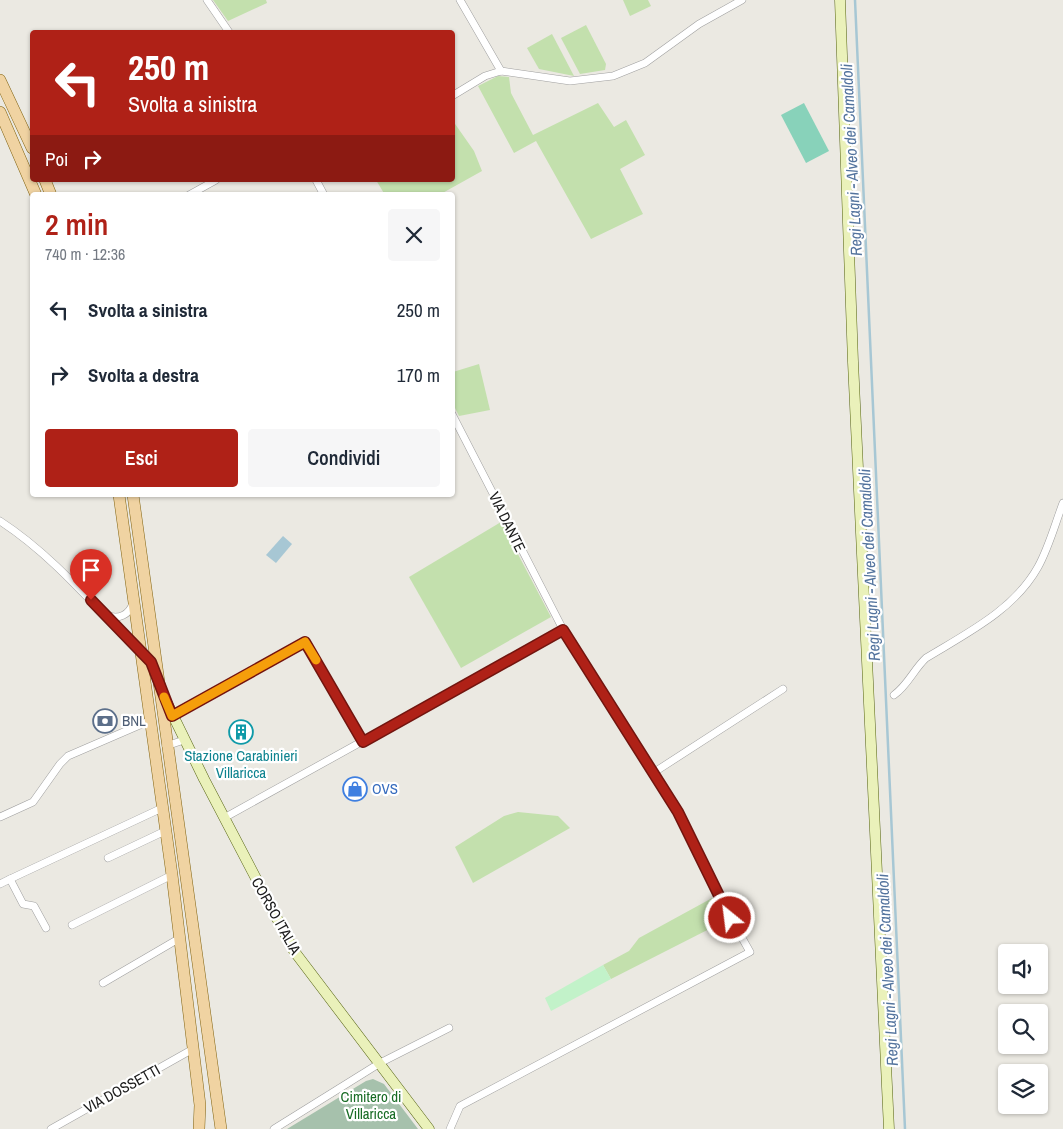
<!DOCTYPE html>
<html lang="it">
<head>
<meta charset="utf-8">
<style>
  :root { --surface:#fff; --page:#f6f6f7; --text:#1f2937; --muted:#747a83; --accent:#af2117 }
  body { margin:0; font-family:"Archivo Narrow",sans-serif; background:var(--page); color:var(--text); height:100vh; display:flex; flex-direction:column; font-size:19px; white-space:nowrap }
  * { box-sizing:border-box; margin:0 }
  p { font-size:16px; color:var(--muted) }
  .icon { flex:none; width:28px; height:28px; fill:none; stroke:currentColor; stroke-width:2; stroke-linecap:round; stroke-linejoin:round }
  .map { position:relative; flex:1; overflow:hidden }
  .side { position:absolute; left:30px; top:192px; width:425px; height:305px; display:flex; flex-direction:column; background:var(--surface); border-radius:5px; box-shadow:0 1px 4px #0004 }
  .side>* { flex:none }
  .banner { position:absolute; left:30px; top:30px; width:425px; height:152px; border-radius:5px; box-shadow:0 1px 4px #0004; background:#af2117; color:#fff; overflow:hidden }
  .fabs { position:absolute; left:998px; top:944px; display:grid; gap:10px }
  .fabs a { display:grid; place-items:center; width:50px; height:50px; border-radius:5px; background:var(--surface); box-shadow:0 1px 4px #0004; font-size:25px }
  .pin { position:absolute; display:grid; place-items:center; width:42px; height:42px; color:#fff; margin:-51px -21px; border-radius:50% 50% 50% 0; rotate:-45deg; box-shadow:0 0 5px #0007 }
  .pin .icon { rotate:45deg }
  .me { position:absolute; width:55px; margin:-28px; rotate:331deg; stroke-linejoin:round; filter:drop-shadow(0 0 4px #0008) }
  .turn { display:flex; align-items:center; gap:18px; height:105px; padding:0 15px; font-size:22px }
  .turn .icon { width:65px; height:65px; stroke-width:2.5 }
  .turn b { display:block; font-size:35px; line-height:42px }
  .then { display:flex; align-items:center; height:48px; padding:0 15px; background:#0003; gap:10px; font-size:19px }
  .round { display:grid; place-items:center; flex:none; width:52px; height:52px; border-radius:5px; background:var(--page) }
  .summary { display:flex; align-items:center; justify-content:space-between; height:85px; padding:0 15px }
  h1 { font-size:30px; font-weight:600; line-height:38px; color:var(--accent) }
  .action { display:flex; gap:10px; margin-top:auto; padding:10px 15px }
  .action a { flex:1; height:58px; border-radius:5px; background:var(--accent); color:#fff; font-size:20px; font-weight:600; line-height:58px; text-align:center }
  .action a+a { background:var(--page); color:var(--text) }
  ul { padding:0; list-style:none }
  li { display:flex; align-items:center; gap:15px; height:65px; padding:0 15px }
  li div { flex:1 }
  li b { display:block; font-size:19px }
  li em { font-style:normal }
  .map>svg:first-child { display:block }
</style>
</head>
<body>
<div class="map">
<svg width="1063" height="1129" viewBox="0 0 1063 1129">
  <rect width="100%" height="100%" fill="#ebe9e2"/>
  <g fill="#c3e0ad">
    <polygon points="213,0 266,0 267,3 228,21"/>
    <polygon points="623,0 648,0 651,6 630,16"/>
    <polygon points="586,25 606,64 605,70 580,74 561,38"/>
    <polygon points="552,34 574,76 539,69 527,48"/>
    <polygon points="498,76 509,77 511,93 533,135 598,103 614,127 626,120 645,155 620,169 643,214 591,239 536,141 514,153 478,86"/>
    <polygon points="453,121 474,151 482,171 439,195 385,195 376,180 452,180"/>
    <polygon points="479,364 490,410 459,416 453,404 453,372"/>
    <polygon points="501,522 551,617 461,668 409,577"/>
    <polygon points="518,812 558,816 570,828 473,883 455,847 504,816"/>
    <polygon points="714,897 725,921 611,979 603,965 629,951 639,938"/>
  </g>
  <polygon fill="#a6c1ac" points="373,1079 384,1084 418,1129 287,1129 366,1081"/>
  <polygon fill="#c2f2c9" points="603,965 611,979 551,1011 545,998"/>
  <polygon fill="#88d2ba" points="804,103 829,151 806,163 781,115"/>
  <polygon fill="#a7c7d4" points="283,536 292,544 276,563 266,555"/>
  <g fill="none" stroke-linecap="round" stroke-linejoin="round">
    <polyline stroke="#a7c7d4" stroke-width="2.5" points="855,0 905,1129"/>
    <g stroke="#9f9f9f" stroke-width="8">
      <g id="street">
        <polyline points="207,0 229,32"/>
        <polyline points="460,0 501,71"/>
        <polyline points="452,96 485,76 501,71 570,81 613,76 645,63 699,24 742,0"/>
        <polyline points="316,180 324,195"/>
        <polyline points="189,195 216,180"/>
        <path d="M0,521c54,35 95,86 140,131"/>
        <path d="M106,615c13,5 23,0 27,-12"/>
        <path d="M894,695c14,-10 20,-26 32,-37 41,-25 88,-48 112,-91 11,-20 17,-43 25,-64"/>
        <polyline points="172,716 305,642 363,742"/>
        <polyline points="166,746 184,740"/>
        <polyline points="653,773 783,689"/>
        <polyline points="0,817 33,802 60,764 68,756 149,721"/>
        <polyline points="224,818 563,630"/>
        <polyline points="108,858 165,831"/>
        <polyline points="0,884 10,879"/>
        <polyline points="72,925 172,875"/>
        <polyline points="46,928 34,906 23,904 10,879 162,808"/>
        <polyline points="103,983 180,938"/>
        <polyline points="51,1129 193,1049"/>
        <polyline points="274,1129 380,1063 449,1028"/>
        <polyline points="450,1129 460,1106 750,952 715,890 678,812 570,643 452,414"/>
      </g>
    </g>
    <g stroke="#556311" stroke-width="11">
      <g id="secondary">
        <polyline points="840,0 853,362 889,1129"/>
        <polyline points="163,695 204,779 294,951 429,1129"/>
      </g>
    </g>
    <g stroke="#816311" stroke-width="12">
      <g id="primary">
        <polyline points="0,80 32,148"/>
        <polyline points="0,112 36,195"/>
        <polyline points="45,180 51,195"/>
        <polyline points="119,495 172,875 200,1105 199,1129"/>
        <polyline points="133,495 221,1129"/>
      </g>
    </g>
    <use href="#street" stroke="#fff" stroke-width="7"/>
    <use href="#secondary" stroke="#eaf1ba" stroke-width="10"/>
    <use href="#primary" stroke="#f0d3a2" stroke-width="11"/>
  </g>
  <g fill="none" stroke-linecap="round" stroke-linejoin="round">
    <g stroke="#72150f" stroke-width="12">
      <polyline id="route" points="91,600 151,662 172,716 305,642 363,742 563,630 678,812 730,918"/>
    </g>
    <use href="#route" stroke="#af2117" stroke-width="9"/>
    <polyline stroke="#f59e0b" stroke-width="9" points="164,697 172,716 305,642 316,660"/>
  </g>
  <defs>
    <g id="bank-ring" transform="scale(1.25)"><circle r="9.5" fill="#fff" stroke="#5c6f8a" stroke-width="1.5"/><path d="M-6-4H6V4H-6ZM0-2.3a2.3 2.3 0 1 0 0 4.6a2.3 2.3 0 1 0 0-4.6Z" fill="#5c6f8a"/></g>
    <g id="building-ring" transform="scale(1.25)"><circle r="9.5" fill="#fff" stroke="#0f9aa8" stroke-width="1.5"/><path d="M-4-6H4V6H1V3H-1V6H-4ZM-2.5-4.3h1.7v1.8h-1.7ZM.8-4.3h1.7v1.8H.8ZM-2.5-1h1.7V.8h-1.7ZM.8-1h1.7V.8H.8Z" fill="#0f9aa8"/></g>
    <g id="shop-ring" transform="scale(1.25)"><circle r="9.5" fill="#fff" stroke="#3f7fe0" stroke-width="1.5"/><path d="M-5-2.5h2.3a2.7 3.5 0 0 1 5.4 0H5L5.5 6h-11ZM-1.5-2.5h3a1.5 2.3 0 0 0-3 0Z" fill="#3f7fe0"/></g>
  </defs>
  <g fill-rule="evenodd">
    <use href="#bank-ring" x="105" y="721"/>
    <use href="#building-ring" x="241" y="732"/>
    <use href="#shop-ring" x="355" y="789"/>
  </g>
  <g text-anchor="middle" stroke-width="4.5" stroke-linejoin="round" paint-order="stroke">
    <g font-size="15" fill="#1b1b1b" stroke="#fff">
      <text transform="translate(507 522) rotate(64)" y="5">VIA DANTE</text>
      <text transform="translate(276 916) rotate(61)" y="5">CORSO ITALIA</text>
      <text transform="translate(122 1089) rotate(-29)" y="5">VIA DOSSETTI</text>
    </g>
    <g font-size="15" fill="#4e5e75" stroke="#fff" text-anchor="start">
      <text x="122" y="726">BNL</text>
    </g>
    <g font-size="15" fill="#0d838f" stroke="#fff">
      <text x="241" y="761">Stazione Carabinieri<tspan x="241" dy="17">Villaricca</tspan></text>
    </g>
    <g font-size="15" fill="#366cbe" stroke="#fff" text-anchor="start">
      <text x="372" y="794">OVS</text>
    </g>
    <g font-size="15" fill="#176b24" stroke="#fff">
      <text x="371" y="1102">Cimitero di<tspan x="371" dy="17">Villaricca</tspan></text>
    </g>
    <g font-size="16" font-style="italic" fill="#54749e" stroke="#fff">
      <text transform="translate(851 160) rotate(-93)" y="6">Regi Lagni - Alveo dei Camaldoli</text>
      <text transform="translate(869 565) rotate(-93)" y="6">Regi Lagni - Alveo dei Camaldoli</text>
      <text transform="translate(887 970) rotate(-93)" y="6">Regi Lagni - Alveo dei Camaldoli</text>
    </g>
  </g>
</svg>
<div class="fabs">
<a><svg class="icon" aria-label="sound" viewBox="0 0 24 24"><path d="M4 9h4l5-4v14l-5-4H4zM17 9q2 3 0 6"/></svg></a>
<a><svg class="icon" aria-label="search" viewBox="0 0 24 24"><circle cx="10" cy="10" r="6"/><path d="M15 15l6 6"/></svg></a>
<a><svg class="icon" aria-label="layers" viewBox="0 0 24 24"><path d="M12 4l9 5-9 5-9-5zM3 14l9 5 9-5"/></svg></a>
</div>
<div class="pin" style="left:91px;top:600px;background:#d93025"><svg class="icon" aria-label="arrive" viewBox="0 0 24 24"><path d="M6 21V4h12l-3 4 3 4H6"/></svg></div>
<svg class="me" style="left:730px;top:918px" viewBox="-20 -20 40 40"><circle r="17" fill="#af2117" stroke="#fff" stroke-width="3"/><path d="M0-11L8 9 0 5-8 9z" fill="#fff"/></svg>
<div class="banner">
<div class="turn"><svg class="icon" aria-label="left" viewBox="0 0 24 24"><path d="M17 20v-9H6M10 6l-5 5 5 5"/></svg><div><b>250 m</b>Svolta a sinistra</div></div>
<div class="then">Poi<svg class="icon" aria-label="right" viewBox="0 0 24 24"><path d="M7 20v-9h11M14 6l5 5-5 5"/></svg></div>
</div>
<section class="side">
<div class="summary"><div><h1>2 min</h1><p>740 m · 12:36</p></div><a class="round"><svg class="icon" aria-label="close" viewBox="0 0 24 24"><path d="M6 6l12 12M18 6L6 18"/></svg></a></div>
<ul>
<li><svg class="icon" aria-label="left" viewBox="0 0 24 24"><path d="M17 20v-9H6M10 6l-5 5 5 5"/></svg><div><b>Svolta a sinistra</b></div><em>250 m</em></li>
<li><svg class="icon" aria-label="right" viewBox="0 0 24 24"><path d="M7 20v-9h11M14 6l5 5-5 5"/></svg><div><b>Svolta a destra</b></div><em>170 m</em></li>
</ul>
<div class="action"><a>Esci</a><a>Condividi</a></div>
</section>
</div>
</body>
</html>
